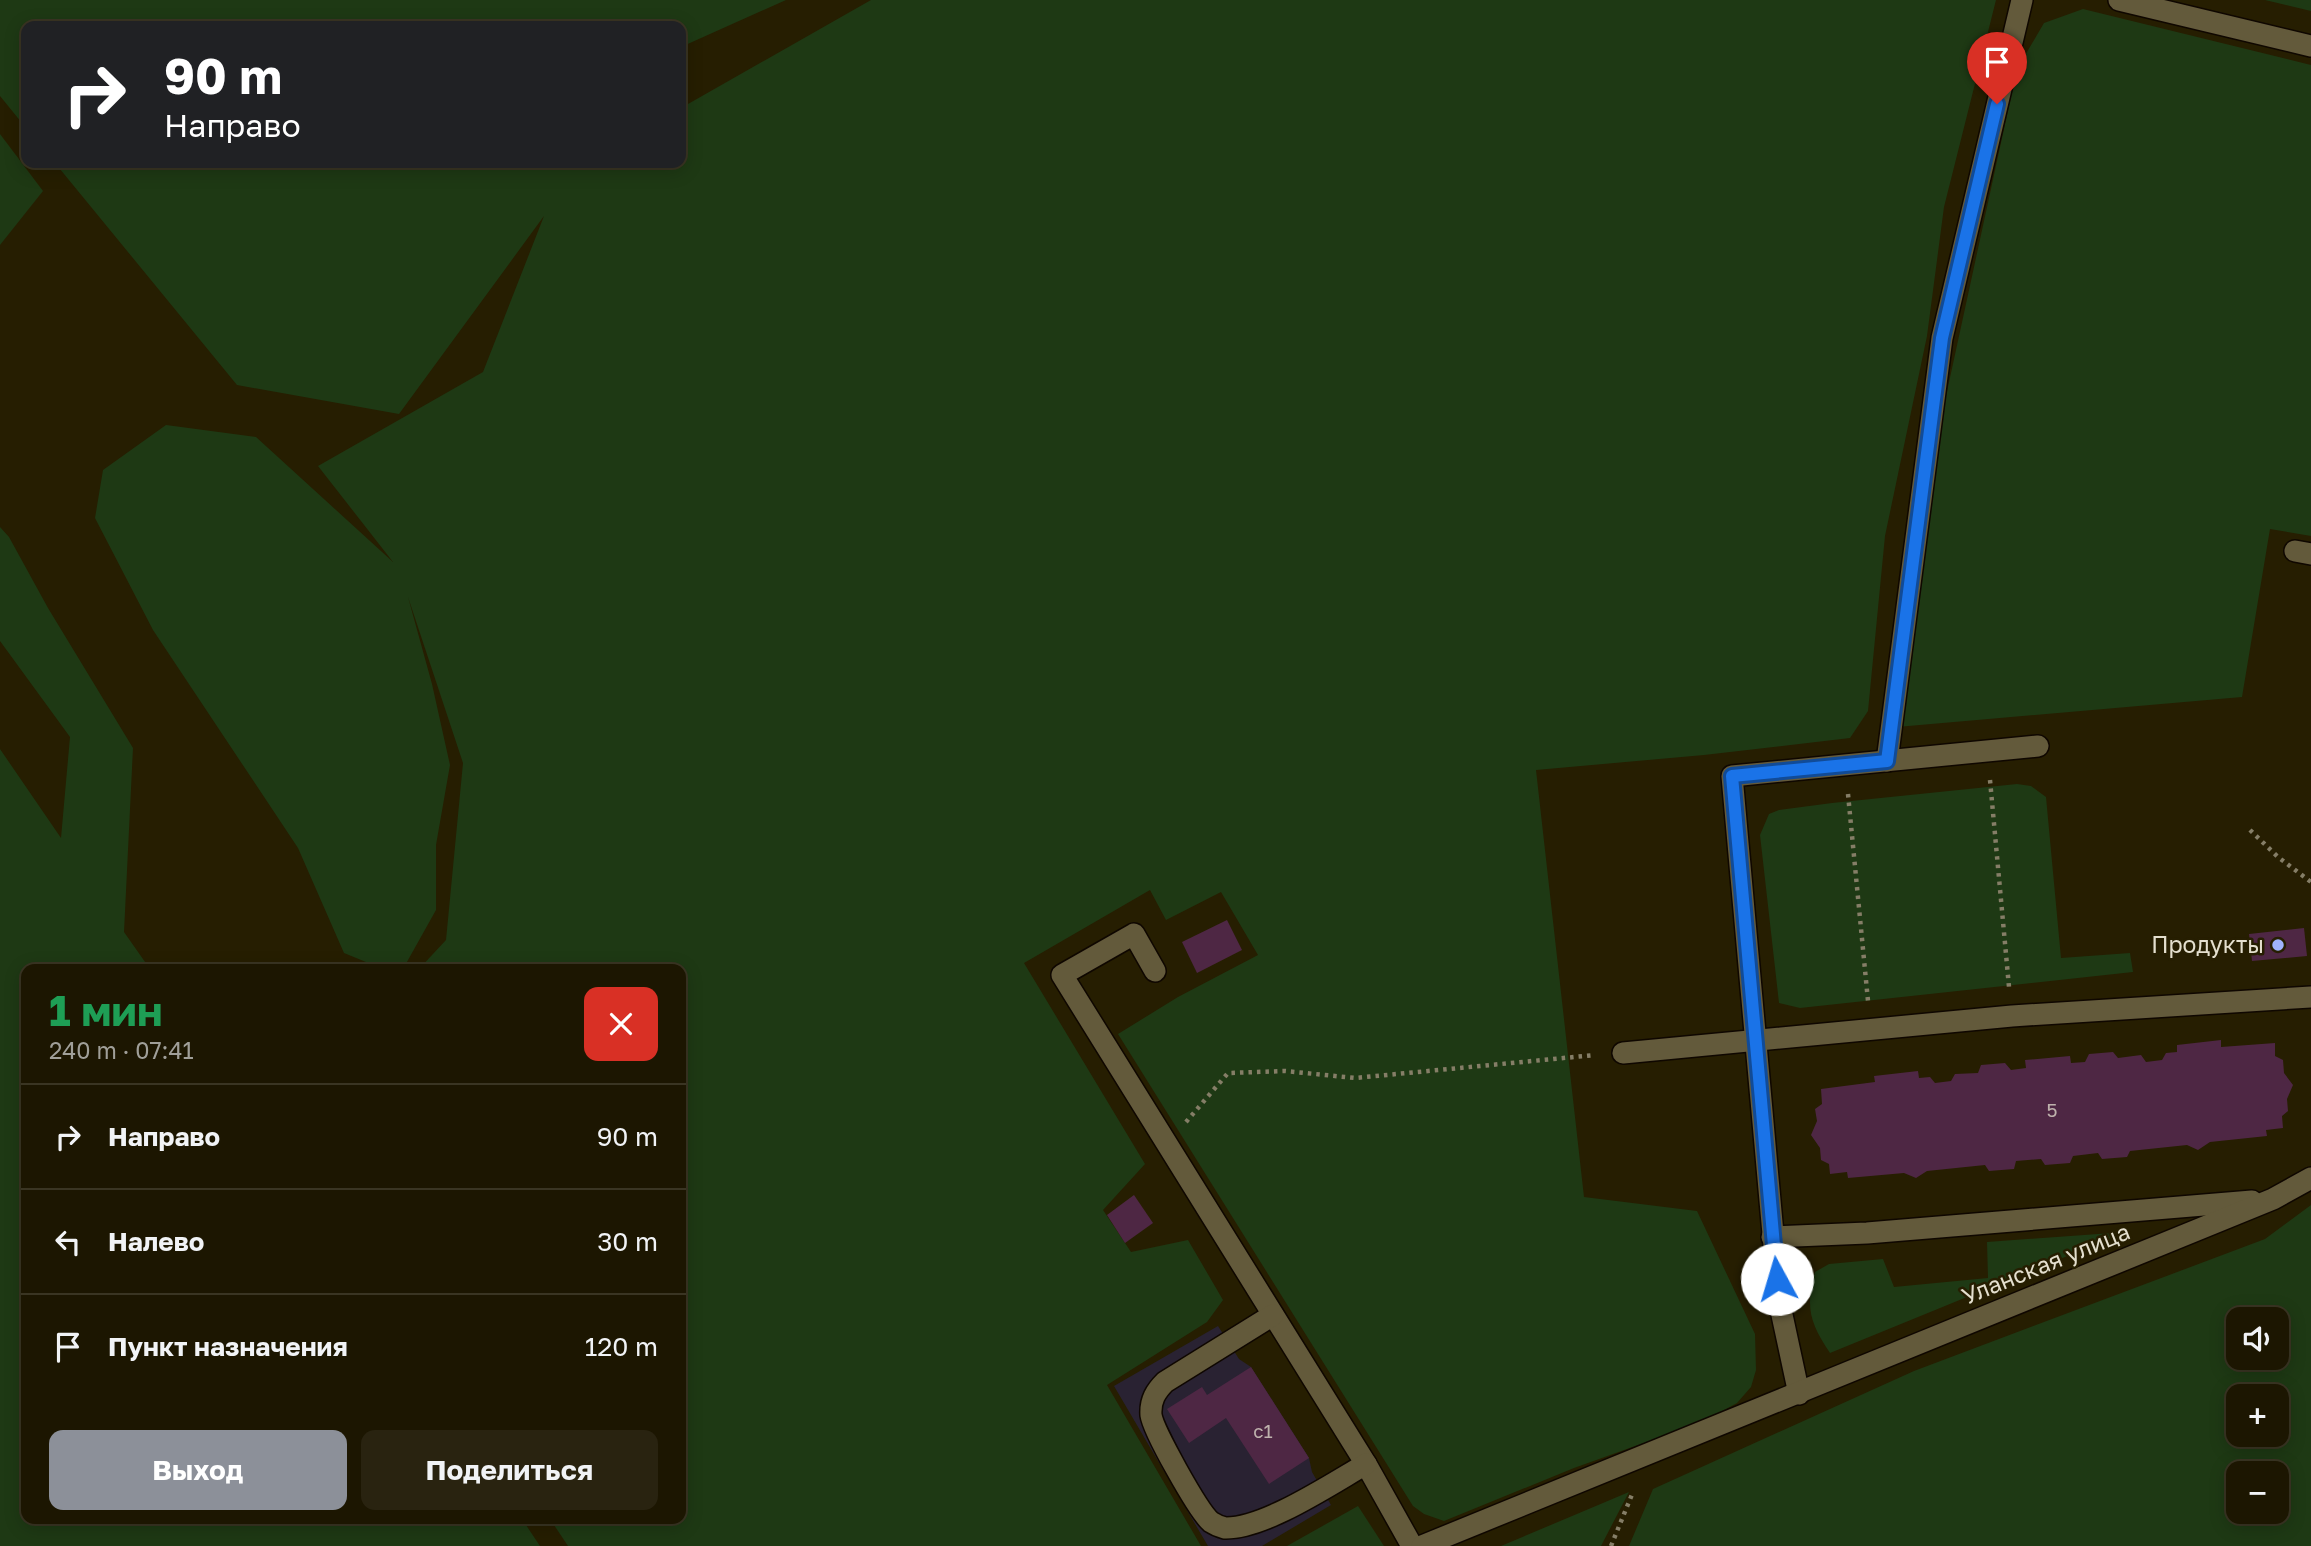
<!DOCTYPE html>
<html lang="ru">
<head>
<meta charset="utf-8">
<style>
  :root { --surface:#1c1601; --page:#292310; --text:#f1f3f6; --muted:#a09f99; --line:#3a3523; --accent:#8c9099 }
  body { margin:0; font-family:"Golos Text",sans-serif; background:var(--page); color:var(--text); height:100vh; display:flex; flex-direction:column; font-size:26px; white-space:nowrap }
  * { box-sizing:border-box; margin:0 }
  p { font-size:23px; color:var(--muted) }
  .icon { flex:none; width:38px; height:38px; fill:none; stroke:currentColor; stroke-width:2; stroke-linecap:round; stroke-linejoin:round }
  .map { position:relative; flex:1; overflow:hidden }
  .drawer { position:absolute; left:21px; top:964px; width:665px; height:560px; display:flex; flex-direction:column; background:var(--surface); border-radius:14px; box-shadow:0 4px 18px #0003,0 0 0 2px var(--line) }
  .drawer>* { flex:none }
  .hud { position:absolute; left:21px; top:21px; width:665px; height:147px; border-radius:14px; box-shadow:0 4px 18px #0003,0 0 0 2px var(--line); background:#202124; color:#fff; overflow:hidden }
  .controls { position:absolute; left:2226px; top:1307px; display:grid; gap:14px }
  .controls a { display:grid; place-items:center; width:63px; height:63px; border-radius:14px; background:var(--surface); box-shadow:0 4px 18px #0003,0 0 0 2px var(--line); font-size:35px }
  .pin { position:absolute; display:grid; place-items:center; width:60px; height:60px; color:#fff; margin:-72px -30px; border-radius:50% 50% 50% 0; rotate:-45deg; box-shadow:0 0 7px #0007 }
  .pin .icon { rotate:45deg }
  .me { position:absolute; width:77px; margin:-38px; rotate:354deg; stroke-linejoin:round; filter:drop-shadow(0 0 5px #0008) }
  .turn { display:flex; align-items:center; gap:24px; height:147px; padding:0 28px; font-size:32px }
  .turn .icon { width:91px; height:91px; stroke-width:2.5 }
  .turn b { display:block; font-size:49px; line-height:60px }
  .round { display:grid; place-items:center; flex:none; width:74px; height:74px; border-radius:14px; background:var(--page) }
  .headline { display:flex; align-items:center; justify-content:space-between; height:119px; padding:0 28px }
  h1 { font-size:42px; font-weight:700; line-height:52px; color:#1e9e55 }
  .button { display:flex; gap:14px; margin-top:auto; padding:14px 28px }
  .button a { flex:1; height:80px; border-radius:14px; background:var(--accent); color:#fff; font-size:28px; font-weight:700; line-height:80px; text-align:center }
  .button a+a { background:var(--page); color:var(--text) }
  ul { padding:0; list-style:none }
  li { display:flex; align-items:center; gap:21px; height:105px; padding:0 28px; border-top:2px solid var(--line) }
  li div { flex:1 }
  li b { display:block; font-size:26px }
  li em { font-style:normal }
  .map>svg:first-child { display:block }
</style>
</head>
<body>
<div class="map">
<svg width="2311" height="1546" viewBox="0 0 2311 1546">
  <rect width="100%" height="100%" fill="#261e01"/>
  <polygon fill="#292232" points="1218,1326 1239,1359 1251,1367 1309,1458 1312,1472 1331,1505 1262,1546 1208,1546 1114,1386"/>
  <g fill="#1e3914" fill-rule="evenodd">
    <polygon points="0,0 786,0 681,47 681,26 26,26 26,128 0,96"/>
    <polygon points="871,0 1996,0 1944,207 1927,336 1885,536 1868,711 1850,738 1704,755 1536,770 1584,1197 1697,1211 1755,1334 1756,1370 1751,1387 1737,1403 1702,1422 1574,1468 1444,1521 1424,1514 1413,1506 1118,1034 1178,997 1258,955 1221,892 1166,920 1150,890 1024,963 1145,1164 1103,1210 1131,1252 1188,1240 1223,1300 1207,1322 1107,1385 1201,1546 568,1546 550,1519 681,1519 681,970 419,969 446,940 463,763 408,597 432,684 450,765 436,845 436,910 403,969 383,969 344,953 298,848 153,630 95,518 103,470 166,425 256,437 393,562 318,466 483,372 544,216 399,414 237,385 55,163 681,163 681,108"/>
    <polygon points="2265,0 2311,0 2311,11"/>
    <polygon points="2083,9 2311,65 2311,536 2270,529 2242,697 1897,727 1946,396 2017,69 2044,23"/>
    <polygon points="0,134 43,191 0,245"/>
    <polygon points="0,527 9,537 48,608 133,748 124,932 150,969 26,970 26,1519 522,1519 540,1546 0,1546 0,749 61,838 70,737 0,641"/>
    <polygon points="2017,784 2031,786 2046,797 2061,958 2130,953 2133,972 1800,1008 1779,1003 1760,835 1769,814 1779,810 1832,803"/>
    <path d="M2311,1205v341h-682l24,-57 261,-118 351,-132zM2238,1320h39v38h-39zM2238,1396h39v39h-39zM2238,1474h39v38h-39z"/>
    <path d="M2126,1232l-296,121c-20,-30 -25,-45 -15,-81l14,-8 54,-5 11,28 94,-9 -1,-36z"/>
    <polygon points="1629,1492 1601,1546 1501,1546"/>
    <polygon points="1358,1506 1384,1546 1287,1546"/>
  </g>
  <g fill="#4e2744">
    <polygon points="1227,920 1242,950 1197,973 1182,942"/>
    <polygon points="2304,928 2307,956 2252,961 2249,934"/>
    <polygon points="2221,1040 2221,1047 2275,1043 2275,1056 2283,1060 2284,1073 2293,1085 2287,1099 2288,1111 2282,1116 2283,1128 2266,1130 2267,1136 2210,1142 2198,1150 2187,1145 2130,1151 2127,1157 2102,1159 2098,1153 2073,1156 2070,1163 2045,1165 2041,1159 2016,1161 2014,1169 1989,1171 1985,1165 1927,1171 1916,1178 1904,1173 1848,1178 1847,1172 1830,1174 1829,1164 1821,1160 1820,1148 1811,1135 1817,1121 1815,1109 1822,1104 1821,1089 1875,1082 1874,1076 1918,1071 1919,1078 1930,1077 1935,1083 1951,1081 1955,1074 1978,1073 1981,1065 2005,1063 2011,1070 2026,1068 2025,1060 2070,1056 2071,1063 2085,1062 2089,1054 2113,1052 2118,1058 2141,1055 2146,1062 2162,1060 2166,1053 2177,1052 2177,1045"/>
    <polygon points="1134,1195 1153,1223 1125,1243 1107,1215"/>
    <polygon points="1251,1367 1309,1458 1269,1484 1226,1418 1189,1443 1167,1409 1202,1387 1207,1395"/>
  </g>
  <g fill="none" stroke-linecap="round" stroke-linejoin="round">
    <g stroke="#0f0700" stroke-width="24">
      <g id="minor">
        <polyline points="2119,0 2311,46"/>
        <polyline points="2295,551 2311,554"/>
        <polyline points="1887,761 1942,338 2022,0"/>
        <polyline points="1155,971 1134,934 1062,975 1366,1464 1412,1546"/>
        <polyline points="1623,1053 2012,1016 2311,997"/>
        <polyline points="1772,1237 1867,1233 2252,1201"/>
        <path d="M1273,1315l-108,67c-9,9 -15,18 -14,33 2,15 47,96 60,107 3,2 10,5 14,6 39,1 106,-44 141,-64"/>
        <polyline points="1799,1394 1779,1301 1732,776 2038,746"/>
        <polyline points="1422,1546 2273,1199 2311,1178"/>
      </g>
    </g>
    <g stroke="#857e67" stroke-width="4.5" stroke-dasharray="3.5 5" stroke-linecap="butt">
      <polyline points="1990,780 2009,987"/>
      <polyline points="1848,794 1868,1001"/>
      <polyline points="2250,830 2278,857 2311,882"/>
      <polyline points="1186,1122 1228,1073 1285,1071 1355,1078 1595,1055"/>
      <polyline points="1611,1546 1633,1492"/>
    </g>
    <use href="#minor" stroke="#635a3b" stroke-width="21"/>
  </g>
  <g fill="none" stroke-linecap="round" stroke-linejoin="round">
    <g stroke="#114b97" stroke-width="18">
      <polyline id="route" points="1777,1279 1732,776 1887,761 1942,338 1997,104"/>
    </g>
    <use href="#route" stroke="#1a73e8" stroke-width="12"/>
  </g>
  <circle fill="#9fb3fd" stroke="#261e01" stroke-width="2.5" cx="2278" cy="945" r="7"/>
  <g text-anchor="middle" stroke-width="5" stroke-linejoin="round" paint-order="stroke">
    <g font-size="19" fill="#beb1ac">
      <text x="2052" y="1117">5</text>
      <text x="1263" y="1438">с1</text>
    </g>
    <g font-size="23" fill="#e4dfce" stroke="#261e01" text-anchor="end">
      <text x="2264" y="953">Продукты</text>
    </g>
    <g font-size="23" fill="#e4dfce" stroke="#261e01">
      <text transform="translate(2046 1264) rotate(-22)" y="8">Уланская улица</text>
    </g>
  </g>
</svg>
<div class="controls">
<a><svg class="icon" aria-label="sound" viewBox="0 0 24 24"><path d="M4 9h4l5-4v14l-5-4H4zM17 9q2 3 0 6"/></svg></a>
<a>+</a>
<a>−</a>
</div>
<div class="pin" style="left:1997px;top:104px;background:#d93025"><svg class="icon" aria-label="arrive" viewBox="0 0 24 24"><path d="M6 21V4h12l-3 4 3 4H6"/></svg></div>
<svg class="me" style="left:1777px;top:1279px" viewBox="-20 -20 40 40"><circle r="19" fill="#fff"/><path d="M0-13L10 11 0 6-10 11z" fill="#1a73e8"/></svg>
<div class="hud">
<div class="turn"><svg class="icon" aria-label="right" viewBox="0 0 24 24"><path d="M7 20v-9h11M14 6l5 5-5 5"/></svg><div><b>90 m</b>Направо</div></div>
</div>
<section class="drawer">
<div class="headline"><div><h1>1 мин</h1><p>240 m · 07:41</p></div><a class="round" style="background:#d93025;color:#fff"><svg class="icon" aria-label="close" viewBox="0 0 24 24"><path d="M6 6l12 12M18 6L6 18"/></svg></a></div>
<ul>
<li><svg class="icon" aria-label="right" viewBox="0 0 24 24"><path d="M7 20v-9h11M14 6l5 5-5 5"/></svg><div><b>Направо</b></div><em>90 m</em></li>
<li><svg class="icon" aria-label="left" viewBox="0 0 24 24"><path d="M17 20v-9H6M10 6l-5 5 5 5"/></svg><div><b>Налево</b></div><em>30 m</em></li>
<li><svg class="icon" aria-label="arrive" viewBox="0 0 24 24"><path d="M6 21V4h12l-3 4 3 4H6"/></svg><div><b>Пункт назначения</b></div><em>120 m</em></li>
</ul>
<div class="button"><a>Выход</a><a>Поделиться</a></div>
</section>
</div>
</body>
</html>
